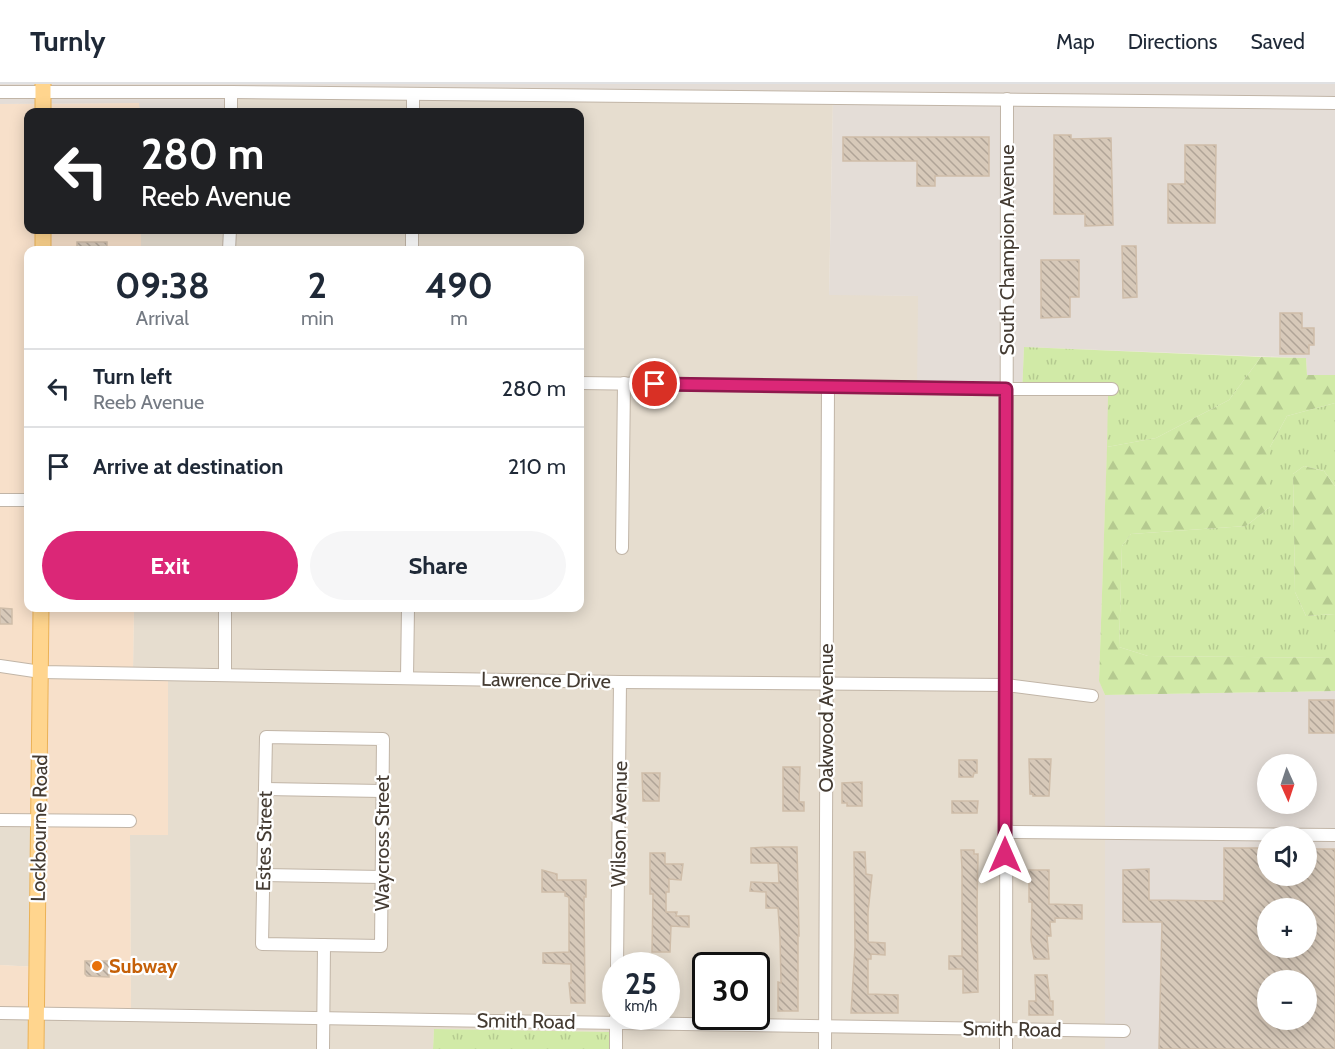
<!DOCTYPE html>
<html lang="en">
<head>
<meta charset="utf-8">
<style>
  :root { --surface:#fff; --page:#f6f6f7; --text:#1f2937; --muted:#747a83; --line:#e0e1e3; --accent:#db2777 }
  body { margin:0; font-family:Cabin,sans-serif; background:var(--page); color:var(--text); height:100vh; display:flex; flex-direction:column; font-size:22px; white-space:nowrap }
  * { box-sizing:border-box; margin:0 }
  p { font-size:20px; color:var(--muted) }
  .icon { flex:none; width:33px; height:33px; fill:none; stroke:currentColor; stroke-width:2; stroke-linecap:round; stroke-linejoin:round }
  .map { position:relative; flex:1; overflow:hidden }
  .side { position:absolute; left:24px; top:162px; width:560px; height:366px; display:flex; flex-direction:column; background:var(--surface); border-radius:12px; box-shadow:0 3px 15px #0003 }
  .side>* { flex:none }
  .banner { position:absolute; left:24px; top:24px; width:560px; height:126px; border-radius:12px; box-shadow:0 3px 15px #0003; background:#202124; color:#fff; overflow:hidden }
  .needle { width:39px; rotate:177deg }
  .buttons { position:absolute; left:1257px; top:670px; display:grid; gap:12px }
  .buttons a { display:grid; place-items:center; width:60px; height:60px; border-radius:50%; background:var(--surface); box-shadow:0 3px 15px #0003; font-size:30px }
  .speed { position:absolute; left:602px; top:868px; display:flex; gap:12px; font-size:30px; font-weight:700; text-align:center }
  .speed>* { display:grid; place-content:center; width:78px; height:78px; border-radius:50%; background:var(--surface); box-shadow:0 3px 15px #0003; line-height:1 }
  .speed small { font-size:15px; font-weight:400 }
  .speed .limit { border:3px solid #111; border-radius:9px; background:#fff; color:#111 }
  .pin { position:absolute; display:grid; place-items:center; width:51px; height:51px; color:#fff; margin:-26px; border:3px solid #fff; border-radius:50%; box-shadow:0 2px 6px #0007 }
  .me { position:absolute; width:66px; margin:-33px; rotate:0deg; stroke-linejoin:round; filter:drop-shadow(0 0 4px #0008) }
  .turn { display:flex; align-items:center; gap:21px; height:126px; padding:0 18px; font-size:27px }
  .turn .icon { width:78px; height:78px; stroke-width:2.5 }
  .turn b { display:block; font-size:42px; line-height:51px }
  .eta { display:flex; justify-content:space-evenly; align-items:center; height:102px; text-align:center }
  .eta b { font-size:36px; font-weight:700; line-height:42px }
  .button { display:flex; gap:12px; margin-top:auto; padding:12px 18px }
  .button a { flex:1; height:69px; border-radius:36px; background:var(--accent); color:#fff; font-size:24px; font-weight:700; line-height:69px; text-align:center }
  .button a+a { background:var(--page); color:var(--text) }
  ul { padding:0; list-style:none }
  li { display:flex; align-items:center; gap:18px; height:78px; padding:0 18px; border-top:2px solid var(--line) }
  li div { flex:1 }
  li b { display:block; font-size:22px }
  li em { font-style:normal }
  header { display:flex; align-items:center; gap:36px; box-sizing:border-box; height:84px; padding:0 30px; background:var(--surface); border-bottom:2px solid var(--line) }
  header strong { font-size:28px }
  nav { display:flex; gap:33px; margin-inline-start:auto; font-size:21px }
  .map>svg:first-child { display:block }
</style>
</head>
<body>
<header>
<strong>Turnly</strong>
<nav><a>Map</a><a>Directions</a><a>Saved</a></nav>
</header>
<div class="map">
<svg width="1335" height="965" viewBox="0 0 1335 965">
  <defs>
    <pattern id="grass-tufts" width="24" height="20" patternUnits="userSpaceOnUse" patternTransform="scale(1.5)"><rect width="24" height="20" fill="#d1eaa7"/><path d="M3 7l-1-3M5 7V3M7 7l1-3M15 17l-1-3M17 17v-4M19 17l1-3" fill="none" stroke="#b5ca90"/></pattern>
    <pattern id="forest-firs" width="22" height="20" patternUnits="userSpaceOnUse" patternTransform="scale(1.5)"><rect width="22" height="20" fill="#d1eaa7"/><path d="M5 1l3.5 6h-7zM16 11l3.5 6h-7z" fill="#b5ca90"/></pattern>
    <pattern id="building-back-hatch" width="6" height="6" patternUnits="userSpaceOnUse" patternTransform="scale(1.5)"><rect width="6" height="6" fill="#d7c9b9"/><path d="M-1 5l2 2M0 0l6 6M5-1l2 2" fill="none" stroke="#b0a497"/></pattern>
  </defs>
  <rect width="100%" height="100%" fill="#f2ece1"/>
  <g fill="#e6ddcf" fill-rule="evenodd">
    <path d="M228,5l605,10 -4,195 89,2 104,97 87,3 -10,284 6,15v354h-492v-17l-179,-3 -1,20h-433v-36l131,3 -1,-181 38,-1v-163l-35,-1 1,-62h445v-358h-438v-20h438v-118h-351zM615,882h51v51h-51zM705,882h51v51h-51z"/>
    <polygon points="0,738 39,738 37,883 0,881"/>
  </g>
  <polygon fill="#f7e0ca" points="140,19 140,28 28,28 28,146 141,146 141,166 28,166 28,524 134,524 133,586 168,587 168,751 130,751 131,932 0,929 0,881 36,883 39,739 0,738 0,20"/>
  <g fill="#e4ddd7" fill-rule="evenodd">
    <polygon points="0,0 1335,0 1335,291 1307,291 1306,274 1024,263 1022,309 917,307 918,212 829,211 833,16 228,5 228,28 140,28 139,19 0,20"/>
    <path d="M1335,607v358h-230v-354zM1268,681h38v39h-38zM1268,753h38v39h-38zM1268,825h38v39h-38zM1268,897h38v39h-38z"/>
  </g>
  <g fill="url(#grass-tufts)">
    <polygon points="1024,263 1261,273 1229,316 1156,354 1107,363 1108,312 1022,309"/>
    <polygon points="1335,319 1335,402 1324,387 1304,382 1293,390 1295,508 1306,532 1335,530 1335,574 1148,572 1119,563 1122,462 1131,450 1246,442 1270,423 1270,363 1287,332"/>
    <polygon points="434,945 613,948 613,965 433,965"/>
  </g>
  <g fill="url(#forest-firs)">
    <polygon points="1261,273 1306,274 1307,291 1335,291 1335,319 1287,332 1270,363 1270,423 1246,442 1131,450 1122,462 1119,563 1148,572 1335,574 1335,607 1105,611 1099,597 1107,363 1156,354 1229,316"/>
    <polygon points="1304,382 1324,387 1335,402 1335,530 1306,532 1295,508 1293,390"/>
  </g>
  <g fill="url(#building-back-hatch)" stroke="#cfbda9" stroke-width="1.5" fill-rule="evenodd">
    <polygon points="1054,51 1071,51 1071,55 1111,54 1113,141 1085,142 1085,130 1054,130"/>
    <polygon points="843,53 989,53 989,92 935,92 935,102 917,102 917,77 843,77"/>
    <polygon points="1185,61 1216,61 1215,139 1168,139 1168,100 1185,100"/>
    <rect x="77" y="158" width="30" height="8"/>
    <polygon points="1122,162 1136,162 1137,213 1123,214"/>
    <polygon points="1041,176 1079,176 1079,213 1070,213 1070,233 1041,234"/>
    <polygon points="1280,229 1302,229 1302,244 1314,244 1314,261 1309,261 1309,270 1280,270"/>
    <polygon points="0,524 12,525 12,540 0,540"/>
    <rect x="1309" y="616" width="25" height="33"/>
    <polygon points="1029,675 1051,675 1049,712 1033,712 1033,710 1030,710"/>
    <polygon points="959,676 977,676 977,689 974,689 973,693 959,693"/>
    <polygon points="783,683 800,683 799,718 804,718 804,727 783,727"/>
    <polygon points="642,689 660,689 659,717 643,717"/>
    <polygon points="862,698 862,722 847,722 847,719 842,719 842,699"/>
    <polygon points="952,717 978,717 977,729 952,729"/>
    <polygon points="771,763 797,763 799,852 798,852 798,927 778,927 778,898 781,899 780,853 778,824 766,824 766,808 750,807 751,798 779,799 778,779 751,779 751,764"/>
    <path d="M1224,764h44v28h38v-27h29v200h-176l3,-127h-39v-52l26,-1v31l75,1zM1268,825h38v39h-38zM1268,897h38v39h-38z"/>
    <polygon points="961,766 974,766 974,770 978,770 977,823 978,908 963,909 963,885 949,885 949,872 962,872 962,785"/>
    <polygon points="854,768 865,768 866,790 872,791 868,828 868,858 885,859 885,871 871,870 871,875 868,875 868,910 898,911 898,929 851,929 855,863"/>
    <polygon points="650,769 665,769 665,780 683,780 681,796 669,795 669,808 666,808 666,828 677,828 676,832 689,832 689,843 671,842 670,868 652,868 653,810 650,810"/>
    <polygon points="542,786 557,790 557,796 586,796 586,813 584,813 585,919 571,919 569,899 571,899 571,880 543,879 543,869 569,868 569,813 565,812 565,808 542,808"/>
    <polygon points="1029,786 1049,786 1049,820 1082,821 1082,835 1055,834 1055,838 1050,838 1051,852 1047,852 1049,875 1034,875 1031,856 1032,818 1029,818"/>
    <polygon points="85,877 109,877 109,893 87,892 85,890"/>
    <polygon points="1035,891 1047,891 1050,917 1053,917 1053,931 1029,931 1029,917 1036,917"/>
  </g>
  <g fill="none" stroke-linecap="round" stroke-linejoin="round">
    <g stroke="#c1b5a7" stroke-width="14">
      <g id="minor">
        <polyline points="0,8 231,8 1335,19"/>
        <polyline points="413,10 413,28"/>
        <polyline points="231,28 231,8"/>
        <polyline points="229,166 230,146"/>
        <polyline points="412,166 412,146"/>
        <polyline points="579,299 1006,305 1112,305"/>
        <polyline points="0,416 28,416"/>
        <polyline points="622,464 624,299"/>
        <polyline points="0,582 41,588 620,598 1006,601 1092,612"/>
        <polyline points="225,589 225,524"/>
        <polyline points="407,593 408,524"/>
        <polygon points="266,653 383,655 381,862 262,860"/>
        <polyline points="265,705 382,707"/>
        <polyline points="0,736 130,737"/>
        <polyline points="1005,748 1335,751"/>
        <polyline points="263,791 382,793"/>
        <polyline points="617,882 620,598"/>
        <polyline points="0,929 1124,947"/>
        <polyline points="323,965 324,861"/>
        <polyline points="616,965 616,933"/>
        <polyline points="825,965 828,302"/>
        <polyline points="1006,965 1007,15"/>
      </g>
    </g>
    <g stroke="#ebb257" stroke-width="17">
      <g id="major">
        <polyline points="43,28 43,0"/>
        <polyline points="43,146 43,166"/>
        <polyline points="36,965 41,524"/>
      </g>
    </g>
    <use href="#minor" stroke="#fff" stroke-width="12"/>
    <use href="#major" stroke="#ffd58e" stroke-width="15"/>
  </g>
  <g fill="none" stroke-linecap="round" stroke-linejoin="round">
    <g stroke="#8e194d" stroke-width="15">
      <polyline id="route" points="655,300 1006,305 1005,771"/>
    </g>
    <use href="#route" stroke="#db2777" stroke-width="10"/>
  </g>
  <circle fill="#e8710a" stroke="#fff" stroke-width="2" cx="97" cy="882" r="6"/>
  <g text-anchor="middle" stroke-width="4.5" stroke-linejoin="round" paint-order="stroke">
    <g font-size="20" fill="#443b32" stroke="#fff">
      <text transform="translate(1007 166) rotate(-90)" y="7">South Champion Avenue</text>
      <text transform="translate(546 596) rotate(1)" y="7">Lawrence Drive</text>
      <text transform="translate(826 634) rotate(-90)" y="7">Oakwood Avenue</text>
      <text transform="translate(619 740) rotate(-89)" y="7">Wilson Avenue</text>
      <text transform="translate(39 744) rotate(-89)" y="7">Lockbourne Road</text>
      <text transform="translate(264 757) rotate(-89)" y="7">Estes Street</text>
      <text transform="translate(382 759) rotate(-90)" y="7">Waycross Street</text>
      <text transform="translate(526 937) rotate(1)" y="7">Smith Road</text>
      <text transform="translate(1012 945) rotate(1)" y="7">Smith Road</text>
    </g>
    <g font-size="20" font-weight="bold" fill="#c56008" stroke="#fff" text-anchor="start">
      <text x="109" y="889">Subway</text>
    </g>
  </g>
</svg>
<div class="buttons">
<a><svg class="needle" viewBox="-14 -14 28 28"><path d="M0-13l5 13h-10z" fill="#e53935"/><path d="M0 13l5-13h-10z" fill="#747a83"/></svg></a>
<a><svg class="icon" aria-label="sound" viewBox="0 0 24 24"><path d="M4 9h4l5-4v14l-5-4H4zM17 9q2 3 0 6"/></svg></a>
<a>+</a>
<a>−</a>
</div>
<div class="speed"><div>25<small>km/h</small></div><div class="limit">30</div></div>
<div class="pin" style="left:655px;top:300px;background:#d93025"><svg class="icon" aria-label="arrive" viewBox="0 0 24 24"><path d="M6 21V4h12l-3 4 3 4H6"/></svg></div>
<svg class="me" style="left:1005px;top:771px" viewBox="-20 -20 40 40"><path d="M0-17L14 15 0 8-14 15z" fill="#db2777" stroke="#fff" stroke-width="4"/></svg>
<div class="banner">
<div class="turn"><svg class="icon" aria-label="left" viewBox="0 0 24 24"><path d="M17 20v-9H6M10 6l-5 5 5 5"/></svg><div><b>280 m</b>Reeb Avenue</div></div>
</div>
<section class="side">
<div class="eta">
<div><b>09:38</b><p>Arrival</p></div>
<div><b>2</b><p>min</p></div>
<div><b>490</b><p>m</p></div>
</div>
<ul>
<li><svg class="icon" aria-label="left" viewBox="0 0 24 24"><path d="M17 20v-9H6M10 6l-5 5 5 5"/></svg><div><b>Turn left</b><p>Reeb Avenue</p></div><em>280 m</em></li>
<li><svg class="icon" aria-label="arrive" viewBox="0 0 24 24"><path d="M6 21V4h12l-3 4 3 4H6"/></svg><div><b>Arrive at destination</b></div><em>210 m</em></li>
</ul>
<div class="button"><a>Exit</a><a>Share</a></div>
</section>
</div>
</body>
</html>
